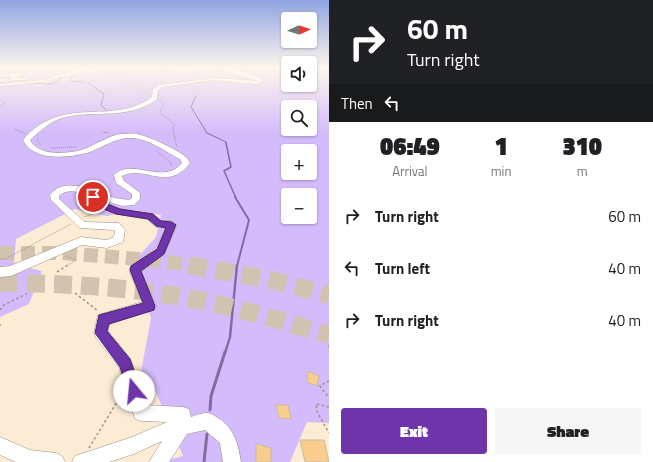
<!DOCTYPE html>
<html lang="en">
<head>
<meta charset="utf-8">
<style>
  :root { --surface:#fff; --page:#f6f6f6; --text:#202124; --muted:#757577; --accent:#6e34aa }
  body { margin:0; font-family:"Titillium Web",sans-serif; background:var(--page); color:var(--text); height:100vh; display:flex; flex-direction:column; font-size:15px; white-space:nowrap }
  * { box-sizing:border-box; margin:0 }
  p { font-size:13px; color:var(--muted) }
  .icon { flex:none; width:22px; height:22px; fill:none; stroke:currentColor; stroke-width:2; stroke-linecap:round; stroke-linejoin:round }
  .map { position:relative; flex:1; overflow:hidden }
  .drawer { display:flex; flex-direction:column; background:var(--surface); width:324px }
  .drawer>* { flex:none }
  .hud { background:#202124; color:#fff; overflow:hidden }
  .needle { width:26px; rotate:87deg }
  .fabs { position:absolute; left:281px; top:12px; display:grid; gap:8px }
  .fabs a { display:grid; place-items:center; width:36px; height:36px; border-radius:4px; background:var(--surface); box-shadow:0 1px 3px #0004; font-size:20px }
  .pin { position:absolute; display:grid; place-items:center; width:34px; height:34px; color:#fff; margin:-17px; border:2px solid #fff; border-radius:50%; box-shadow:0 1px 4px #0007 }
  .me { position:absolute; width:44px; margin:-22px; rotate:343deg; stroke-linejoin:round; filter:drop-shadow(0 0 3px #0008) }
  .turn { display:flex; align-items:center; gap:14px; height:84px; padding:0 12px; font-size:18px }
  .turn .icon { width:52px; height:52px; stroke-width:2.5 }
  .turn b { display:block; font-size:28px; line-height:34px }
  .then { display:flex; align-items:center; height:38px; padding:0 12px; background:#0003; gap:8px; font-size:15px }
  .eta { display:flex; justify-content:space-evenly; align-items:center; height:68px; text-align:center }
  .eta b { font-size:24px; font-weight:800; line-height:28px }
  .button { display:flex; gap:8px; margin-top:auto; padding:8px 12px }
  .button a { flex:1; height:46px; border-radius:4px; background:var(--accent); color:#fff; font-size:16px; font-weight:800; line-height:46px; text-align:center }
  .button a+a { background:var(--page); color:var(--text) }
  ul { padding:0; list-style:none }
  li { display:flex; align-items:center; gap:12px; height:52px; padding:0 12px }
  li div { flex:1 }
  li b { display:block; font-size:15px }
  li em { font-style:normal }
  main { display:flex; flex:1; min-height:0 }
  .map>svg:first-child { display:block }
</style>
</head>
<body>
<main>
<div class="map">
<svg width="329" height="462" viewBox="0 0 329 462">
  <rect width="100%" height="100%" fill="#fcecd5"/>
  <g fill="#d4bbfb" fill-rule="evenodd">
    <polygon points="0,68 88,68 38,80 27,81 0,79"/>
    <path d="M105,68h183v17h22v-17h19v355l-22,-1 -17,40h-129l22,-6 -28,-66 -14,-18 10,-54 -21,-52 26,-29 5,-22 -27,-5 -27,6 -32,-7 -59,30 -2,25 28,7 -13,33 -29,13v-236h19l23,4 19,-9 34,-4zM288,107h22v22h-22zM288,151h22v22h-22zM288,195h22v22h-22z"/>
  </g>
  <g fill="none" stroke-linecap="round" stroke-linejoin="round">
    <g stroke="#846ca1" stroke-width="1">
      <polyline points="73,74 75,74 71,78 71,81 83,82"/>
      <polyline points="31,83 52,84 66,75"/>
      <polyline points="88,83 104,94 101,105 107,111"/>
      <polyline points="196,96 191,107 207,133 226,142 226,144"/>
    </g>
    <polyline stroke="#846ca1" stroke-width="1.5" points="226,143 231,167 224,171 236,198"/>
    <polyline stroke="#846ca1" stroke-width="2" points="235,197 249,220 237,266"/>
    <polyline stroke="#846ca1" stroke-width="2.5" points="225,353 230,337 237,265"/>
    <g stroke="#846ca1" stroke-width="3">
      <polyline points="210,410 211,396 225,352"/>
      <polyline points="204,462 207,434"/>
    </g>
  </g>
  <g fill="#f9cd8d" stroke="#c9b9a4">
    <polygon points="308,371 319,376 317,386 307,382"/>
    <polygon points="276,405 288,405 291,419 279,418"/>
    <polygon points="300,440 324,440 329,462 305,462"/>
    <polygon points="256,444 271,448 271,462 256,462"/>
  </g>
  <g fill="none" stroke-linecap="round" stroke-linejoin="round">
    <polyline stroke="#d1c3af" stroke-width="14" stroke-dasharray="14 7" stroke-linecap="butt" points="0,253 62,253 152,260 196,266"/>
    <g stroke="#d1c3af" stroke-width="18" stroke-dasharray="18 9" stroke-linecap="butt">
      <polyline points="189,265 271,280 329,295"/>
      <path d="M0,283c63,0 126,4 188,15 48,9 94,23 141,37"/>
    </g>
    <g stroke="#9d8f7a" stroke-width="1">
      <g id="minor">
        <polygon points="87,68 96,68 42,82 0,86 0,84 42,80"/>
        <polygon points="154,68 185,70 207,68 185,72"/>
        <path d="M217,68c12,0 38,6 47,13l-8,3 -43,-4 -51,7 -4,3 -1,9c-30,23 -65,9 -98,20 -12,5 -20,13 -29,21 8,17 40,14 54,9 12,-4 25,-14 37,-15 5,0 11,-1 16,0 11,2 42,16 50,24l3,5c-22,30 -46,1 -68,13l1,4 17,13v6l-6,6 -11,1 -22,-6 4,3 15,6 33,5 8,7h11l5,4 -13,29 -23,18 15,34 -2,4 -45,14 -1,7 22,27 17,47 36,2 6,2 2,8c5,-2 11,-4 16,-4 4,0 8,3 11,5 17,11 20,26 23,44h-18l-3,-19 -15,-13 -18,4 -18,28h-20l13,-21 -28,13 -25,8h-37l3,-6 57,-19 35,-15 -26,-1 -6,-2 -16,-52 -23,-29 -2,-5 4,-18 44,-13 -13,-32 2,-3 25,-19 10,-20 -10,-1 -9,-8 -31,-5 -17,-7 -9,-8v-4h-2c-11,-3 -21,-7 -29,1v3l26,23 34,1 6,7 -2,12 -16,6 -25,-3 -71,31 -11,1v-10l10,-1 71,-29 26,3 7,-3 1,-6 -2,-1 -33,-2 -29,-28 -1,-5c12,-16 33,-8 49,-4l1,2 15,5 14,2 3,-2v-4l-16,-11 -2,-8c18,-18 49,11 68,-12l-2,-4c-14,-7 -31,-20 -47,-21 -17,-1 -28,8 -43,14 -20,6 -57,10 -67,-12 40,-47 89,-13 129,-43l1,-8 6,-4 54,-7 45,3z"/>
        <polygon points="20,73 22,75 16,78 25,78 27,80 12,80 10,79 11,76 0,77 0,75"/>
        <polygon points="0,437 30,450 56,453 62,456 65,462 16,462 0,455"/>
      </g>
    </g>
    <g stroke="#9f9382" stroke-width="1" stroke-dasharray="1 1" stroke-linecap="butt">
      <polyline points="99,70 109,73 148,93"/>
      <polyline points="0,100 6,103 0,106"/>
      <polyline points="160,100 164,103 160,113 174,124 173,130 177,147"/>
      <polyline points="15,129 25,134"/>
      <polyline points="102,132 110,133"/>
      <polyline points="37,139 41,146"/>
      <polyline points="51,148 76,147"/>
      <polyline points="156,150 171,163 171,166"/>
      <polyline points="84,217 100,211"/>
      <polyline points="66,256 76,260 66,266"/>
      <polyline points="0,259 5,259 71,224"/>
    </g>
    <g stroke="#9f9382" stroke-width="1.5" stroke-dasharray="2.5 2.5" stroke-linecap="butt">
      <polyline points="57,272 68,265"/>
      <polyline points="75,293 98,311"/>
      <polyline points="0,310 4,305 28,293"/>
      <polyline points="0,324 0,326"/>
      <polyline points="329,345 329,349"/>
      <polyline points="329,381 320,386 329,398"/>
      <polyline points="329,407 316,404 317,412 329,433"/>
      <polyline points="89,448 123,392"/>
    </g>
    <use href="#minor" fill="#fff" fill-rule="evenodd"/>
  </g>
  <linearGradient id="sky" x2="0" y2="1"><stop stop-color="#90a4e3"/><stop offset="0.51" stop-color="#fef6ec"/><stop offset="1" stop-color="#fef6ec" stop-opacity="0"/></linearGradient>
  <rect width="329" height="133" fill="url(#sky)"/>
  <polygon fill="#6e34aa" stroke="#48226e" points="90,195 96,195 105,203 120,209 153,214 161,221 172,222 176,225 164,254 141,271 155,306 154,310 109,324 107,331 130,359 141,391 139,396 134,398 129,396 120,367 95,333 99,315 143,303 130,270 131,266 157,249 166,228 156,226 148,219 116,214 99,207 90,199"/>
</svg>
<div class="fabs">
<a><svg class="needle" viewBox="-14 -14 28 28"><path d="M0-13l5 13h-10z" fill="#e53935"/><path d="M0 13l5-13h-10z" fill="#757577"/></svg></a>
<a><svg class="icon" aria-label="sound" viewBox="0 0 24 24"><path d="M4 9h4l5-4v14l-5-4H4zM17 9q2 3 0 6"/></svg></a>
<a><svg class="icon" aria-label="search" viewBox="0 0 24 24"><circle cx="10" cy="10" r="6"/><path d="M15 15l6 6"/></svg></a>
<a>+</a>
<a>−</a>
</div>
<div class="pin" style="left:93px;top:197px;background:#d93025"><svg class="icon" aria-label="arrive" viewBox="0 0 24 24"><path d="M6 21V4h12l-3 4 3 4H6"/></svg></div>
<svg class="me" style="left:134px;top:391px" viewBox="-20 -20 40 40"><circle r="19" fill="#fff"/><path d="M0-13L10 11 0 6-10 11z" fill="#6e34aa"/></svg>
</div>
<section class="drawer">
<div class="hud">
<div class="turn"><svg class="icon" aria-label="right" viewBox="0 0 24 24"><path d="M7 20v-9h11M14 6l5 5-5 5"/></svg><div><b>60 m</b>Turn right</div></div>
<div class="then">Then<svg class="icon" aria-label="left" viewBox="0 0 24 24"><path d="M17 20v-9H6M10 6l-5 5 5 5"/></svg></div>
</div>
<div class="eta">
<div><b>06:49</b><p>Arrival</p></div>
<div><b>1</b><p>min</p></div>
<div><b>310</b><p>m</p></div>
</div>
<ul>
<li><svg class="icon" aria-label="right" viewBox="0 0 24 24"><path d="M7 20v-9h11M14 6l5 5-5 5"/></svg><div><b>Turn right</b></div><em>60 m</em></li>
<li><svg class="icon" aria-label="left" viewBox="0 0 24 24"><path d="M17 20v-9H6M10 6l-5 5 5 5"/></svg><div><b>Turn left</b></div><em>40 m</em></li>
<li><svg class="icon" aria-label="right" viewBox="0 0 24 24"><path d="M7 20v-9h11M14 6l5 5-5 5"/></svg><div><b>Turn right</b></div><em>40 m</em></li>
</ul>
<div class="button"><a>Exit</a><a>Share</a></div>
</section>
</main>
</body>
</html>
